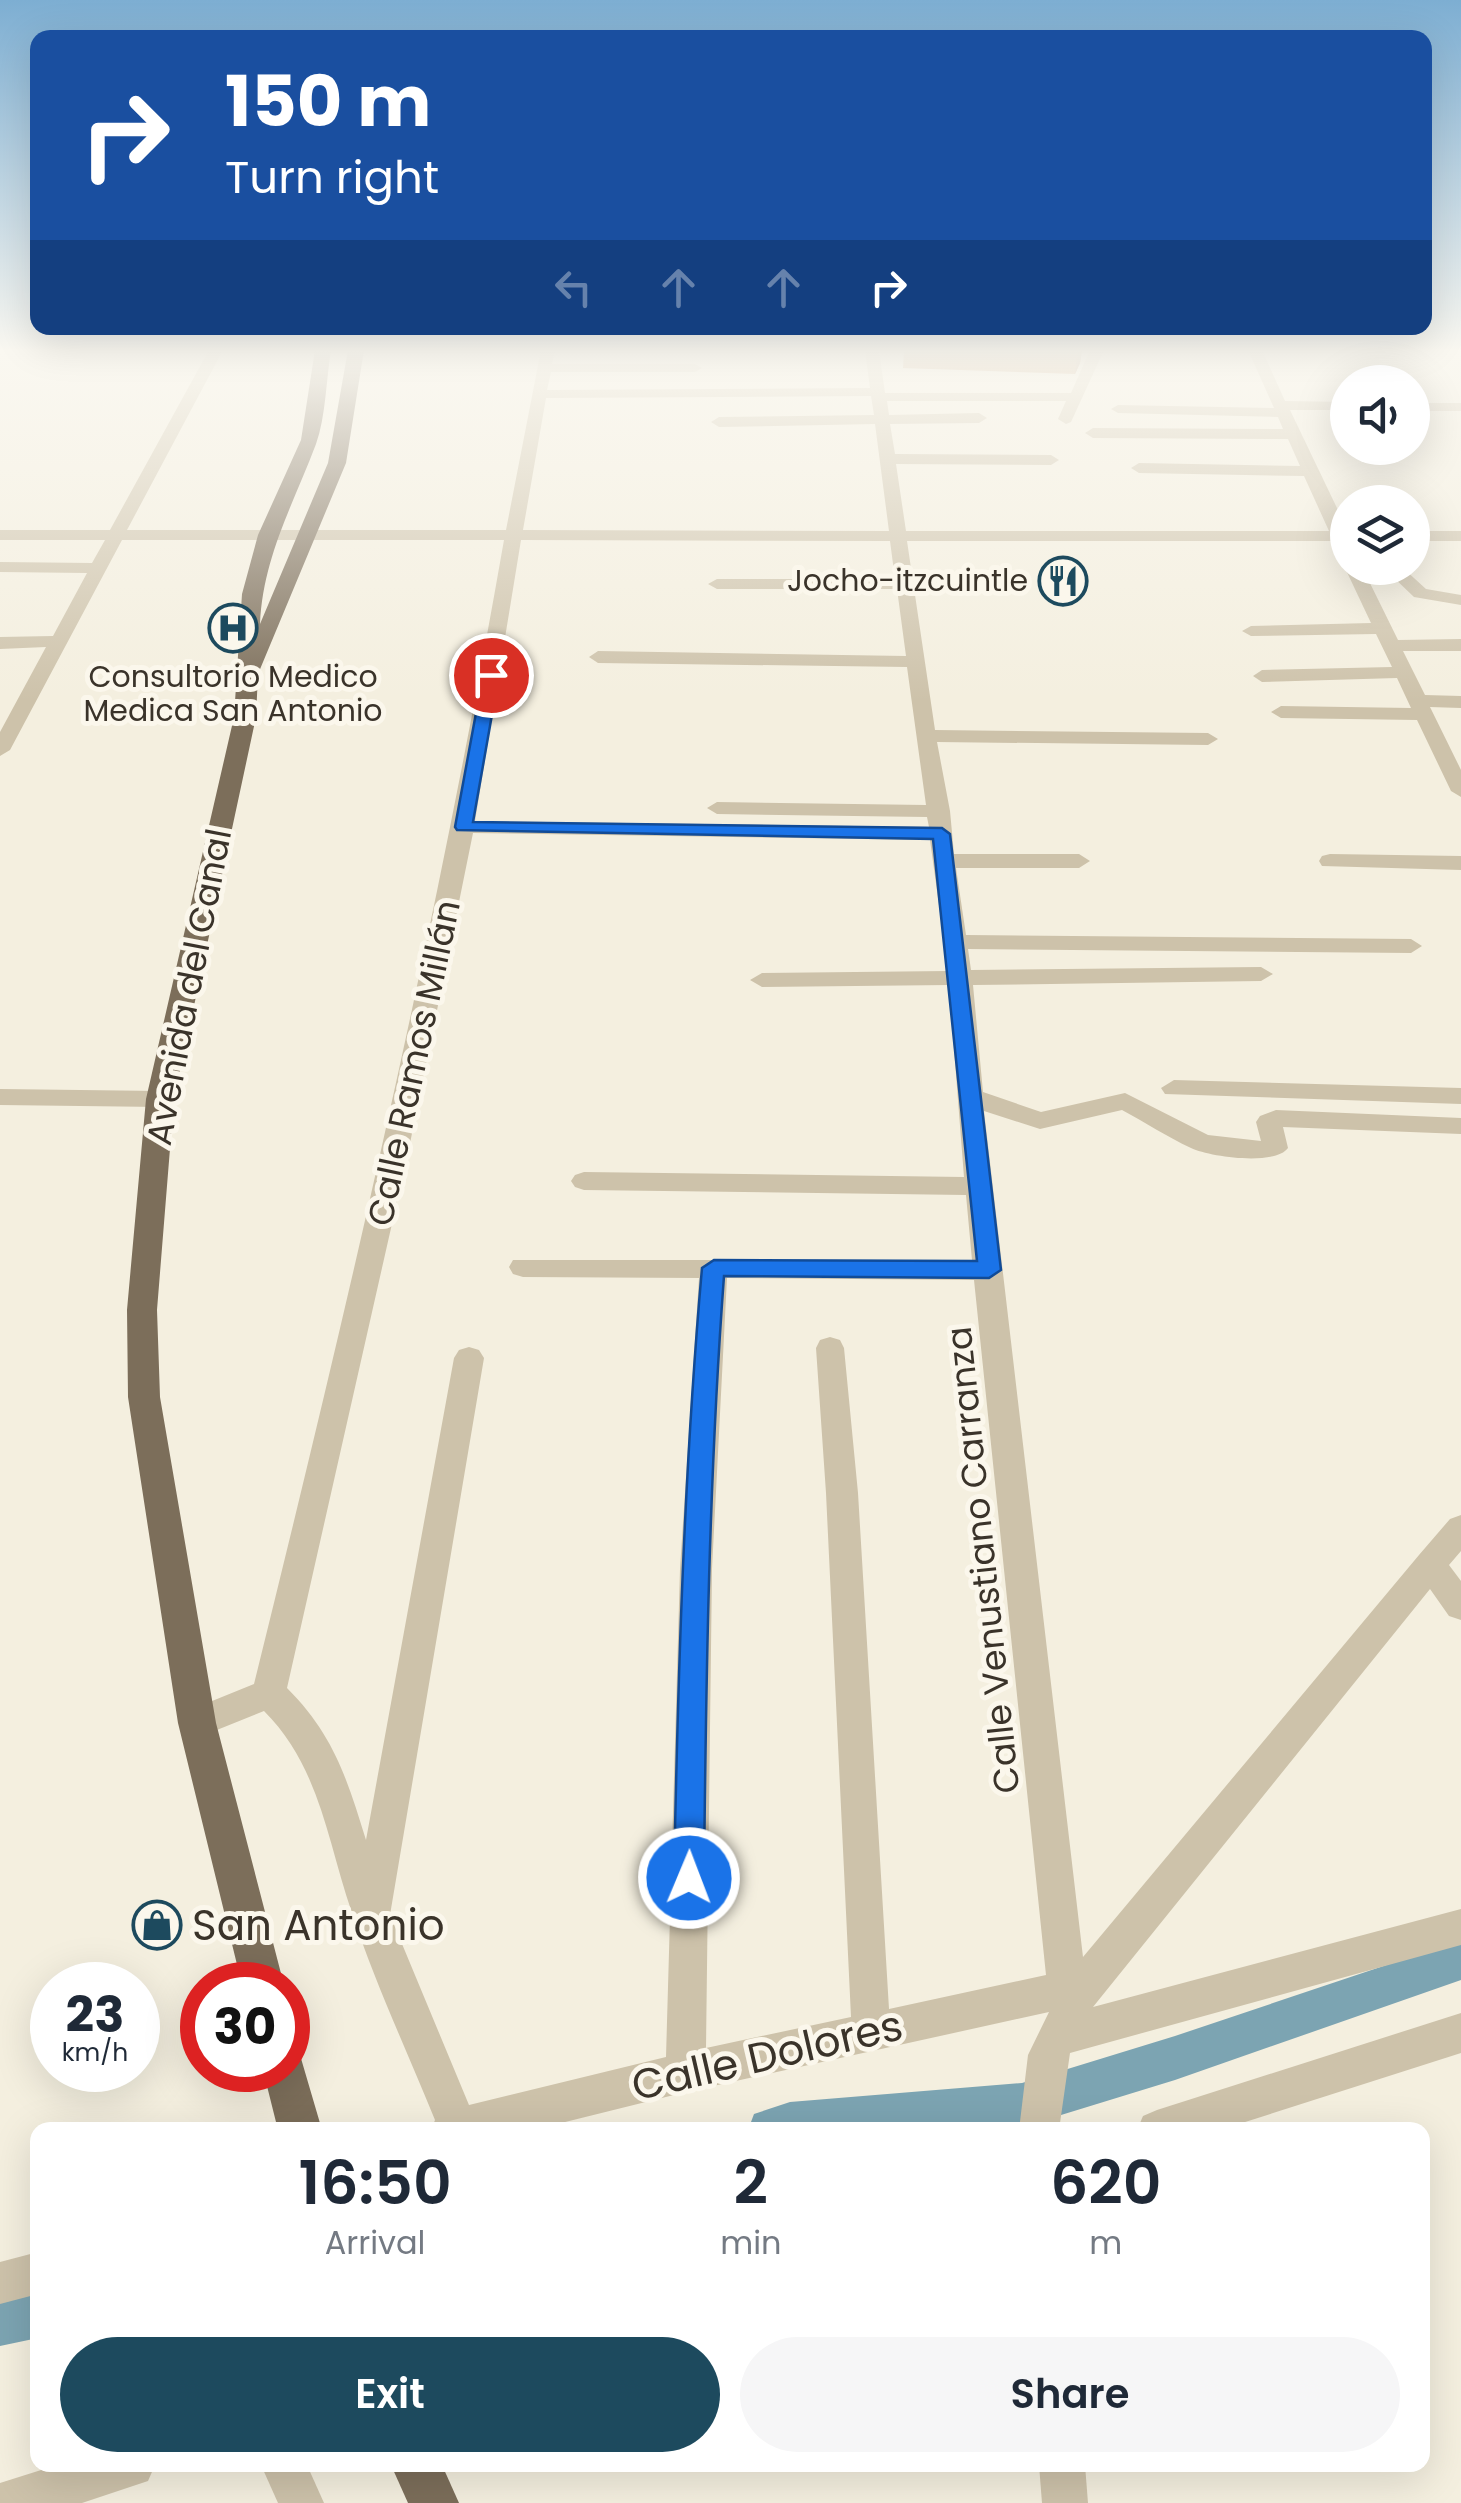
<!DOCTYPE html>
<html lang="en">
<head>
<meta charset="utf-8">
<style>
  :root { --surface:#fff; --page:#f6f6f7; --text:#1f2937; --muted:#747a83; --accent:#1d4a5e }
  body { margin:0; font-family:Poppins,sans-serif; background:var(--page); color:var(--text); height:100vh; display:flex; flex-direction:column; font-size:38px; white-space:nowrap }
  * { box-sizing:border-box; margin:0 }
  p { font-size:32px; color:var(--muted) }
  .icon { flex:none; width:55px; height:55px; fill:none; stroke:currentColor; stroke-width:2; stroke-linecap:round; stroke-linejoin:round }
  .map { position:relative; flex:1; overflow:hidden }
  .panel { position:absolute; left:30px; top:2122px; width:1400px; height:350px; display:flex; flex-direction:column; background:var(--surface); border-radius:20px; box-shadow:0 10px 40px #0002 }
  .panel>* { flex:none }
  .guide { position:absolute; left:30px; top:30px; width:1402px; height:305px; border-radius:20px; box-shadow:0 10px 40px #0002; background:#1a4fa0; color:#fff; overflow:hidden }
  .buttons { position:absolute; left:1330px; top:365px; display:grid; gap:20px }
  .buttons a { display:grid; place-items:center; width:100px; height:100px; border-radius:50%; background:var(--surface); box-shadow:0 10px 40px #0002; font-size:50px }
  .speed { position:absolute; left:30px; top:1962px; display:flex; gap:20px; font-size:50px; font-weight:700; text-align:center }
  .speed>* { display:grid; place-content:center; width:130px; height:130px; border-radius:50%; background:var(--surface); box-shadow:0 10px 40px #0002; line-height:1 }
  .speed small { font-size:25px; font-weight:400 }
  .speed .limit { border:15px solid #d22; background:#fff; color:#111 }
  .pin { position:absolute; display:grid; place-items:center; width:85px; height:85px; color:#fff; margin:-42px; border:5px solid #fff; border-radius:50%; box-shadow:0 2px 10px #0007 }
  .me { position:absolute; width:110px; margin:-55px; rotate:1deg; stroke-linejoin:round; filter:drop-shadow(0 0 8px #0008) }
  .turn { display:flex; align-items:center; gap:35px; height:210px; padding:0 30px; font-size:45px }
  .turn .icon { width:130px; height:130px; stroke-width:2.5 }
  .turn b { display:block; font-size:70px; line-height:85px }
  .lanes { display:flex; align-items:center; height:95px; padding:0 30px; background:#0003; justify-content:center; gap:50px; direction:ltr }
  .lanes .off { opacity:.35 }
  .eta { display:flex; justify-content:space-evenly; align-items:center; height:170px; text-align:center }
  .eta b { font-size:60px; font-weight:600; line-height:70px }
  .button { display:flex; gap:20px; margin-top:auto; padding:20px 30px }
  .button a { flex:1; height:115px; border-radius:60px; background:var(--accent); color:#fff; font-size:40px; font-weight:600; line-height:115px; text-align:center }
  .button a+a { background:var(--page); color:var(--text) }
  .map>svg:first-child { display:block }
</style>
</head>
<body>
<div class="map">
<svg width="1461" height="2503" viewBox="0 0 1461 2503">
  <rect width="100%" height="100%" fill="#f4efdf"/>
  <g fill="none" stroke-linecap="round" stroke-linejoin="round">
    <g fill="#7ca4b2" fill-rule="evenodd">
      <polygon points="1461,1940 1461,1980 1175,2080 1022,2127 748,2130 754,2114 790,2102 1022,2083 1175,2036"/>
      <polygon points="38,2290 38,2338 0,2346 0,2298"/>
    </g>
    <g fill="#cdc2aa" fill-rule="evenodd">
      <path d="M209,350h14l-96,180h379l35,-180h14l-3,14h143l7,4 -7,4h-144l-4,18 323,-2 -5,-38h14l6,43h186l19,-43h14l-33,72 -5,2 -8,-5 8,-18h-179l2,14 90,-2 8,5 -8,5 -89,1 5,30 156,1 8,5 -8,5 -155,-1 10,67h423l-25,-55 -165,-3 -8,-5 8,-5 161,3 -12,-27 -195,-1 -8,-5 8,-5 190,1 -5,-12 -160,-4 -7,-4 7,-4 156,3 -26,-58h14l23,51 63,1v8h-58l58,121v21h-9l-6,-11h-426l28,189 273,3 10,6 -10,6 -271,-3 13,69 4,43h125l11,7 -11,7h-123l10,67 445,4 11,7 -11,7 -443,-4 3,21 290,-3 12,7 -12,7 -288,4 10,107 58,20 84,-19 83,42 53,6 -5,-19 4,-6 16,-6 185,8v16l-178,-7 5,21c-13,18 -78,9 -97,0 -24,-11 -46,-26 -69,-38l-82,19 -56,-18 99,846 336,-402 31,-36 11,-4v36l-12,14 12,16v39l-12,-4 -19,-27 -337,418 368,-98v36l-391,108 -11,77h-40l9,-75 21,-43 -363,80 -153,38h-102l4,-10c-28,-69 -60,-137 -83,-207 -25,-73 -32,-146 -88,-202l-67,27 -12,-4 -5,-11 5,-11 69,-28c94,-380 183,-759 250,-1144h-382l-112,210 -10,6v-24l46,-85 -46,2v-12l53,-1 34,-63 -87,-1v-10l92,1 13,-23h-105v-10h110zM871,396l3,19 -155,2 -8,5 8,5 156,-3 14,107 -366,-1 23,-132zM521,540l369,1 5,38h-178l-9,5 9,5h180l9,67 -308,-5 -9,6 9,6 309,4 19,138 -209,-3 -10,6 10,6 210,3 2,10 -454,-6zM473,833l457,7 18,131 -186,2 -12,7 12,7 187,-2 15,192 -380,-5 -9,3 -4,6 4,6 9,3 382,5 6,65h-459l-4,7 4,7 10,3 176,1 -19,291 -14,488 -197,48 -79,-190 94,-557 -5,-8 -10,-3 -10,3 -5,8 -88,482c-19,-61 -32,-105 -79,-152l121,-535zM727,1278l247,2 72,695 -157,34 -31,-516 -14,-145 -4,-8 -10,-3 -10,3 -4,8 10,145 25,524 -145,31 6,-479z"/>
      <rect x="1412" y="403" width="49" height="8"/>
      <rect x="1412" y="531" width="49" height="10"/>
      <polygon points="1348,565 1403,568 1426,589 1461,595 1461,605 1414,597 1392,576 1365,573 1398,640 1461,639 1461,651 1403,651 1425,695 1461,696 1461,708 1430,707 1461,770 1461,797 1451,791 1417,720 1281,718 1271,712 1281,706 1411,708 1397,678 1262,682 1253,676 1262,670 1392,667 1376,634 1251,636 1242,631 1251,626 1371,623 1345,568"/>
      <polygon points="1330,854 1461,856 1461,870 1322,866 1319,861 1322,856"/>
      <polygon points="1174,1080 1461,1088 1461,1104 1165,1094 1161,1088"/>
      <polygon points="0,1089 160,1091 173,1099 160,1107 0,1105"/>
      <polygon points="1461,2013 1461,2053 1220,2130 1137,2130 1143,2116 1157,2110"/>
      <polygon points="38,2252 38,2294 0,2304 0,2262"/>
      <polygon points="57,2465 155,2465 148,2481 82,2503 0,2503 0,2483"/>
      <polygon points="261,2465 307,2465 324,2503 278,2503"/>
      <polygon points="1039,2465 1085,2465 1088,2503 1042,2503"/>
    </g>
    <g fill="#7c6e5a" fill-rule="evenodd">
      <path d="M315,350h16c-5,30 -5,66 -15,94 -23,61 -53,113 -56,180l68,-161 20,-113h16l-18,113 -88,211 -2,43 -82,382 -17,211 3,87 56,326 68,262h-42l-64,-262 -50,-326 -1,-87 19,-211 88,-382 8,-123 16,-59 43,-95z"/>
      <polygon points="288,2049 300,2055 322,2130 278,2130 263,2070 288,2070"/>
      <polygon points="391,2465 442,2465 459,2503 408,2503"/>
    </g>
  </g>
  <polygon fill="#ae723c" points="904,350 1082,350 1080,363 1075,374 903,368"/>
  <polygon fill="#8d5d31" points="1078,350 1082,350 1080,363 1075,374"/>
  <linearGradient id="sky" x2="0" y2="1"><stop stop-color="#7daed2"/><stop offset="0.5" stop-color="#faf8f1"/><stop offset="1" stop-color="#faf8f1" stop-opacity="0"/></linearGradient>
  <rect width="1461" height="701" fill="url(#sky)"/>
  <path fill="#1a73e8" stroke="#114b97" stroke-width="2.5" d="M491,670l8,5 -26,147 469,6 8,6 51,436 -12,8 -265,-2c-15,201 -18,401 -20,602l-4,10 -11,4 -11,-4 -4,-10c4,-204 10,-407 28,-610l12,-8 263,1 -44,-422 -476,-9 -2,-3 28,-152z"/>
  <defs>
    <g id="restaurant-ring" transform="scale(2.5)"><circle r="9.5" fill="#fbf7ec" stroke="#1d4a5e" stroke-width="1.5"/><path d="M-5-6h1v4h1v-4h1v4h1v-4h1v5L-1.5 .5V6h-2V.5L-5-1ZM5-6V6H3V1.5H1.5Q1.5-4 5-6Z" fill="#1d4a5e"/></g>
    <g id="hospital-ring" transform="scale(2.5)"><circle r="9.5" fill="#fbf7ec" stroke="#1d4a5e" stroke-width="1.5"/><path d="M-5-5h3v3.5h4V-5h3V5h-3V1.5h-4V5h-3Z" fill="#1d4a5e"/></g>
    <g id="shop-ring" transform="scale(2.5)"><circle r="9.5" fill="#fbf7ec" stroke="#1d4a5e" stroke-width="1.5"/><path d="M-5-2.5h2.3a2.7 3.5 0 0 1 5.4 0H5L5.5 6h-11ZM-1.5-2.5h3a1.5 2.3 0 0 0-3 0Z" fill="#1d4a5e"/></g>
  </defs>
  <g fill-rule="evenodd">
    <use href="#restaurant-ring" x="1063" y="581"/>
    <use href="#hospital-ring" x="233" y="628"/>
    <use href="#shop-ring" x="157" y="1925"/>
  </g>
  <g text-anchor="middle" stroke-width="10" stroke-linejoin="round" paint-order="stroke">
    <g font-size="30" fill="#3a332a" stroke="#fbf7ec" text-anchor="end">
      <text x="1028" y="591">Jocho-itzcuintle</text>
      <text x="233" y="687" text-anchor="middle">Consultorio Medico<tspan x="233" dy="34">Medica San Antonio</tspan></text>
    </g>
    <g font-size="35" fill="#3a332a" stroke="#fbf7ec">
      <text transform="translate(189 987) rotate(-79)" y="12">Avenida del Canal</text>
      <text transform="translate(414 1063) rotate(-78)" y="12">Calle Ramos Millán</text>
      <text transform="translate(983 1560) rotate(-96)" y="12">Calle Venustiano Carranza</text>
    </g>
    <g font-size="42" fill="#3a332a" stroke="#fbf7ec" text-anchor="start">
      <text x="192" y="1940">San Antonio</text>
    </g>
    <g font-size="42" fill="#3a332a" stroke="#fbf7ec">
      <text transform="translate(767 2055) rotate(-13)" y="15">Calle Dolores</text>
    </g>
  </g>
</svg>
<div class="buttons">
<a><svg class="icon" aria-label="sound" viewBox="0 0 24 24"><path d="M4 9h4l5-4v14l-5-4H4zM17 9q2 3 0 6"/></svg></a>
<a><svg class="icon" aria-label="layers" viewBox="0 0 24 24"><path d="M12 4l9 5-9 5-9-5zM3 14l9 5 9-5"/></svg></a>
</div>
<div class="speed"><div>23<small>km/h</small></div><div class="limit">30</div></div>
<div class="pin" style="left:491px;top:675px;background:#d93025"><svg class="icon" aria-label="arrive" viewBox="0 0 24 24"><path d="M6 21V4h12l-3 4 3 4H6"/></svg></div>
<svg class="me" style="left:689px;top:1878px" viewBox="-20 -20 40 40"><circle r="17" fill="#1a73e8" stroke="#fff" stroke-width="3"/><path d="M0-11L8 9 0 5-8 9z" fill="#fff"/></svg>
<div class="guide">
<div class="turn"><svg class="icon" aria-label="right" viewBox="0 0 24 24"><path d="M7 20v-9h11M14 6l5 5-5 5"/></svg><div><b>150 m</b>Turn right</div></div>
<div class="lanes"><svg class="icon off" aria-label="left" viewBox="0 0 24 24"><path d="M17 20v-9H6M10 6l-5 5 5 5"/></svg><svg class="icon off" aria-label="ahead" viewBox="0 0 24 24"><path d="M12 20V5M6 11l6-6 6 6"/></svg><svg class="icon off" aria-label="ahead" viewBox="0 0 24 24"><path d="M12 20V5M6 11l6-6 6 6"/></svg><svg class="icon" aria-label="right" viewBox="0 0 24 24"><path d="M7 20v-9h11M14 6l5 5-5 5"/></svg></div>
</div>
<section class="panel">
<div class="eta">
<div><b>16:50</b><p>Arrival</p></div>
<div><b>2</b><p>min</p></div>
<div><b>620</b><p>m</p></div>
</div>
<div class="button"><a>Exit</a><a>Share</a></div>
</section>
</div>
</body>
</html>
